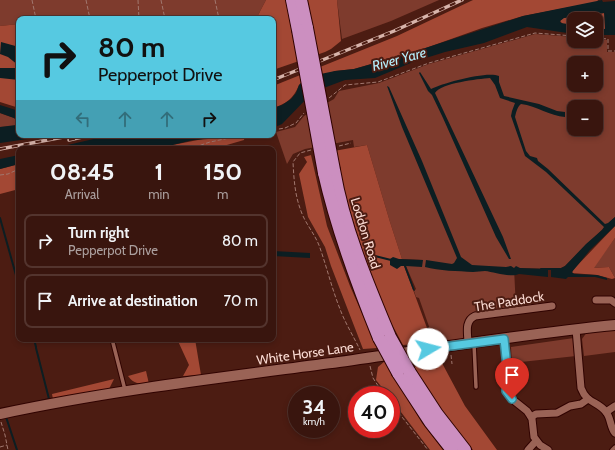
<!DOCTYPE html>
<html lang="en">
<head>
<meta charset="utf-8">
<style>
  :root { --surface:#39150e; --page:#44221c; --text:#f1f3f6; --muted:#ab9f9e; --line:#53342e }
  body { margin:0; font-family:Cabin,sans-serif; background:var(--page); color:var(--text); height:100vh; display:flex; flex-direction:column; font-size:15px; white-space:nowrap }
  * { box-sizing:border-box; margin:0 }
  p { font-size:13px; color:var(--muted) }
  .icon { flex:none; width:22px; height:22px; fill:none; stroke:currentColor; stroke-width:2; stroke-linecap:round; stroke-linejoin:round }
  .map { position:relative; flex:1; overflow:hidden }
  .panel { position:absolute; left:16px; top:146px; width:260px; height:196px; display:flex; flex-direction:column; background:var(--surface); border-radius:8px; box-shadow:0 2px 6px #0003,0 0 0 1px var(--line) }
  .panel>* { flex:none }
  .top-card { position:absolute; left:16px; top:16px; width:260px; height:122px; border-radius:8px; box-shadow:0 2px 6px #0003,0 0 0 1px var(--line); background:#56c9e1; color:#111; overflow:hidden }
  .buttons { position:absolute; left:567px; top:12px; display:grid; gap:8px }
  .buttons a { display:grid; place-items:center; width:36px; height:36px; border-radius:8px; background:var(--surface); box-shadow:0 2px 6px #0003,0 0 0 1px var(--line); font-size:20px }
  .speed { position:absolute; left:288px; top:386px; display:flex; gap:8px; font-size:20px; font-weight:700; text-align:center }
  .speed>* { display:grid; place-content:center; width:52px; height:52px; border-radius:50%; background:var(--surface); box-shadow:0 2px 6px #0003,0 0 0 1px var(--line); line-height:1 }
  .speed small { font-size:10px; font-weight:400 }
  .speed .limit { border:6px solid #d22; background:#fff; color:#111 }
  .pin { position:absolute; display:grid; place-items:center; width:34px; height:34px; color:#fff; margin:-41px -17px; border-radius:50% 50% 50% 0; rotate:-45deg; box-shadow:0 0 4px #0007 }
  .pin .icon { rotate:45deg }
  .me { position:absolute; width:44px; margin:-22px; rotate:82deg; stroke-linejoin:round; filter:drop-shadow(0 0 3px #0008) }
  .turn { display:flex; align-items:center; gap:14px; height:84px; padding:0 16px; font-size:18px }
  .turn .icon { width:52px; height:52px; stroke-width:2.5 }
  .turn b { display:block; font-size:28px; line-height:34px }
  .lanes { display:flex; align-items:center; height:38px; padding:0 16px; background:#0003; justify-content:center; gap:20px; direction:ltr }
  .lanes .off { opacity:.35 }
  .eta { display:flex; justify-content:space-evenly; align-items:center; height:68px; text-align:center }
  .eta b { font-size:24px; font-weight:700; line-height:28px }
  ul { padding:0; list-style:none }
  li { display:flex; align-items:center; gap:12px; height:54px; margin:0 8px 6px; padding:0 8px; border:2px solid var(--line); border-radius:8px }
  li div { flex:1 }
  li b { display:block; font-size:15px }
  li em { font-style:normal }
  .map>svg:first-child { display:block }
</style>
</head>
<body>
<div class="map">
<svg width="615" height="450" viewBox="0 0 615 450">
  <rect width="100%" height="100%" fill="#4c1c12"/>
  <g fill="#7e3b2d" fill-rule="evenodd">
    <polygon points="0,0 266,0 256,19 19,19 19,24 0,26"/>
    <polygon points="337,0 439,0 391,21 342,39"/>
    <path d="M535,34l39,3v4h22v-2l11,1v12h8v165l-50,49 -6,3 -45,-1 2,41 -44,6 -5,25 -16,3 -14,-1 -5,-7 -13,-37 -3,-1 -2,-6 2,-2 -10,-23 17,-6 -21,-1 -12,-37 -23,-77 -13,2 -1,-7 -48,9 -12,5 -6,10 -11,-32 19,-5 9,-11 30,-17 5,-8 40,-8 50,-19zM574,63h22v22h-22zM574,107h22v22h-22z"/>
    <polygon points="0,113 14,118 19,122 19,126 0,127"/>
    <polygon points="615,238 615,278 609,267 593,268"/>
    <polygon points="615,328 615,352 584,356 582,339 587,332"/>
    <polygon points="574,338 576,356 512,363 511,347"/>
  </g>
  <g fill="#a34834">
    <polygon points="266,0 337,0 341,41 331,49 325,52 273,70 273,19 256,19"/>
    <path d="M473,0h125l-1,2 -74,14 -41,12 -59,21 -69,20 -19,2 -36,14c-5,13 -13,19 -26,23v-22l124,-50z"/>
    <polygon points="605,13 605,29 596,28 596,19 574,19 574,25 563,24 560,21 563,18"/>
    <polygon points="19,24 19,108 0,102 0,26"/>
    <path d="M222,135h23l-1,5 -31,9h-57c22,-6 44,-9 66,-14z"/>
    <path d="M367,145l23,77 12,37h-3l2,7h3c9,23 17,46 26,70v1l3,-1 4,6 -34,3 -23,-43 -22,-57 -24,-94z"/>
    <polygon points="311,155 327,226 350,286 377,348 363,349 331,266 325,247 308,217 299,174 307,162 304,157"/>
    <polygon points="19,164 19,189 0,194 0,169"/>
    <polygon points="615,226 615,238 594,268 609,267 615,278 612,279 597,275 572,273 573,270"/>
    <polygon points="177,339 195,339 201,375 183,376 189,365"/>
    <polygon points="424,358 442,363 465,406 497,450 473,450 442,411 414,368"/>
    <polygon points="385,361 422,423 443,450 430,450 391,399 391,395 388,395 376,380 378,367"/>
    <path d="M146,371l3,13c-10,0 -15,0 -21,-8z"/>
    <polygon points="114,379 108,391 53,399 52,394"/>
  </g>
  <g fill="#0c1e22">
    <polygon points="602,0 603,2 615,1 615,35 596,35 596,28 605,29 604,13 564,18 560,21 561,23 574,25 574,34 527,27 484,43 445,52 413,62 375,78 345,80 313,92 282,124 273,128 273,108 282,105 291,99 296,93 299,85 306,77 335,71 354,69 410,53 523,16"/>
    <polygon points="1,42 19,47 19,80 0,78 0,68 16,68 18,65 8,57 0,54"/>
    <path d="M420,72l11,17c13,-6 55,-18 68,-13v6l5,14 35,8 18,7 8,1v5c-15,-1 -28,-11 -44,-13 -4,3 -5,9 -6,13l11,34 4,5 7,2 1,3 10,8 57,55 3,-1 7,-6v9l-25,24 -18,22 2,2 23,1 10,3v2l-12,-3h-27l-2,2 -15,-2v-8h8l6,-3 21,-22 16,-14 2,-3 -58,-55 -21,-16 -14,-40 1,-5 3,-8 -15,-5 -5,-13 -5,-7c-12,1 -49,5 -55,15l68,144 8,22h-2l-13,-22 -53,-119 -11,-23 -4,-4 -9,-18z"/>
    <path d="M387,86l2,1 33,74 39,96 11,8 34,2 5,-1 3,2 2,-2 4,2 28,1v8l-29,-3c-7,4 -25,-2 -34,-3 -4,0 -8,1 -12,1 -15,-1 -34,-1 -48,-5l1,-7 26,4 2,-1 3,-5 -55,-131z"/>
    <polygon points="0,105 19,111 19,122 14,118 0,113"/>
    <polygon points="16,125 19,126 19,135 55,135 0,143 0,127"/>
    <polygon points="95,135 222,135 208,139 193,140 156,149 50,149 98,138"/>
    <polygon points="19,155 19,164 0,169 0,159"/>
    <polygon points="273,251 310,253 310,258 273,256"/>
    <polygon points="393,257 399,259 423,260 422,267 406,266 415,291 413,290 404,266 401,266 397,269 390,265 390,259"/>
  </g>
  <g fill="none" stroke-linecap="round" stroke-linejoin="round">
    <g stroke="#0c1e22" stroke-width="2">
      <polyline points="42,138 51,136"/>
      <polyline points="0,218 19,286"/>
      <polyline points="367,254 391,260"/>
      <polyline points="541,269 560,269"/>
      <polyline points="34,339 36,347"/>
      <polyline points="36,348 49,399 37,402"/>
      <polyline points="6,417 17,450"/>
    </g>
    <g stroke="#300300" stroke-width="5.5">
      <g id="lane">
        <polyline points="112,339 125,390"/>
        <polyline points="474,344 476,387"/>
        <polyline points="612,450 615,447"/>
      </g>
    </g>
    <g stroke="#300300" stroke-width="9">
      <g id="street">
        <polyline points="596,300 611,300 615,303"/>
        <path d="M576,329l5,59c6,16 17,13 25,24 5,6 4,15 9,21"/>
        <polyline points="504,339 507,367 506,391 512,399 527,411 531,417 532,419 534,437 540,445 548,450"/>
        <path d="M468,343c0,-9 -4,-22 7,-27l77,-10"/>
        <polyline points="606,412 615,406"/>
        <polyline points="531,417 536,414 557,413 570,406 581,404 588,399"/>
        <polyline points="528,450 536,441"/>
      </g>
    </g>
    <g stroke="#300300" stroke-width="12">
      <path id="secondary" d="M0,414c112,-24 226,-37 339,-52 92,-13 184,-28 276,-37"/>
    </g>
    <g stroke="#300300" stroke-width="14">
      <g id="highway">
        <polyline points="292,0 298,30"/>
        <polyline points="301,0 307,28"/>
        <path d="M334,170c10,58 33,112 56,167"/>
        <path d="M324,173c13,57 33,111 55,165"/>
        <polyline points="409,371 437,414 465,450"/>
        <polyline points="398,373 430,422 452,450"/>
      </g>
    </g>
    <g stroke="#a1786f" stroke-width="1" stroke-dasharray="4 2" stroke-linecap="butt">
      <polyline points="32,0 36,19"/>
      <polyline points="86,0 90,19"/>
      <polyline points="138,0 139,19"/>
      <polyline points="161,0 165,19"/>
      <polyline points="215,0 219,19"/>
      <polyline points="596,38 608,39 608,51 615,51"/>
      <polyline points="329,98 345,85 378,82 429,63 535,33 574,36"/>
      <polyline points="273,130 285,128 296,123 304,113"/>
      <polyline points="339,146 351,143"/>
      <polyline points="189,149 210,142 244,135"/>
      <path d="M311,150l-11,3 -7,9c1,19 2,36 10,54 5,11 13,20 17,32 7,20 12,41 20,61 5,14 14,28 20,41"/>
      <polyline points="0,175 8,174 19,169"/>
      <polyline points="451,355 452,364"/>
      <polyline points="370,366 373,378 384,395"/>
      <polyline points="391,403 428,450"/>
      <polyline points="1,422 5,435 8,450"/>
      <polyline points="0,447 7,445"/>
    </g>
    <use href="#lane" stroke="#9a6356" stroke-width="3.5"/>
    <use href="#street" stroke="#9a6356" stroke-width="7"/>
    <use href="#secondary" stroke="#9a6356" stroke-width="10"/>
    <use href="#highway" stroke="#cc8fc0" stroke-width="12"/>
    <g stroke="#d7b4ab" stroke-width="3.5">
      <g id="rail">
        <polyline points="273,80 394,31 462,0"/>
        <polyline points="69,140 91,135"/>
        <polyline points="0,149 74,135"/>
      </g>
    </g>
    <use href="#rail" stroke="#4c1c12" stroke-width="2" stroke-dasharray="6" stroke-linecap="butt"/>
    <g stroke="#300300" stroke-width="14" stroke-linecap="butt">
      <g id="highway-bridge">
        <polyline points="307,28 334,170"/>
        <polyline points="298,30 324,173"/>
        <polyline points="390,337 409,371"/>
        <polyline points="379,338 398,373"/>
      </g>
    </g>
    <use href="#highway-bridge" stroke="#cc8fc0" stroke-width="12"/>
  </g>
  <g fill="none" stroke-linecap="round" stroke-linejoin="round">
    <g stroke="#388392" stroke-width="10">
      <polyline id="route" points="428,349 504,339 507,367 506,391 512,399"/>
    </g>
    <use href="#route" stroke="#56c9e1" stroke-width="7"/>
  </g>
  <g text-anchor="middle" stroke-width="4" stroke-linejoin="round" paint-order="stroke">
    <g font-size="13" fill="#fbdbd3" stroke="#4c1c12">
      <text transform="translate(366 233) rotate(73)" y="5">Loddon Road</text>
      <text transform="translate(509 301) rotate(-9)" y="5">The Paddock</text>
      <text transform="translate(305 353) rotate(-8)" y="5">White Horse Lane</text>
    </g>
    <g font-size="14" font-style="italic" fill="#b4effc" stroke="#4c1c12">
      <text transform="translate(399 59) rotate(-15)" y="5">River Yare</text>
    </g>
  </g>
</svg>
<div class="buttons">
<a><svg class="icon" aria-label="layers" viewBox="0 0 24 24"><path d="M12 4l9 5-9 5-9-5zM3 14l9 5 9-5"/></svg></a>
<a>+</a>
<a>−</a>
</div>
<div class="speed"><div>34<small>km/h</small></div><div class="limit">40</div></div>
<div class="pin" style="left:512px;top:399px;background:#d93025"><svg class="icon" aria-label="arrive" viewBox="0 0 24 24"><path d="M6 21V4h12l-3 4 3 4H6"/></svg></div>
<svg class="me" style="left:428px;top:349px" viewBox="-20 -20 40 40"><circle r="19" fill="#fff"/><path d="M0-13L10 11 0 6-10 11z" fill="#56c9e1"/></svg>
<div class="top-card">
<div class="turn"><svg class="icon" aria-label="right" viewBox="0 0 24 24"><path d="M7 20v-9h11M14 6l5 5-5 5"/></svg><div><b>80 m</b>Pepperpot Drive</div></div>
<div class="lanes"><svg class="icon off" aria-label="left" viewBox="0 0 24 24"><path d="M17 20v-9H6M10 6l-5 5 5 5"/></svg><svg class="icon off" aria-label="ahead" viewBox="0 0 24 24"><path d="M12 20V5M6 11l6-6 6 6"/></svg><svg class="icon off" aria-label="ahead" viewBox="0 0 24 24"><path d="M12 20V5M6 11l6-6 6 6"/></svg><svg class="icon" aria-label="right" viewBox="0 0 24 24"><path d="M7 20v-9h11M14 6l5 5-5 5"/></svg></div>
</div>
<section class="panel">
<div class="eta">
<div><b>08:45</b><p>Arrival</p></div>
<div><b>1</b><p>min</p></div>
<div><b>150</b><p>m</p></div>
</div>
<ul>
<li><svg class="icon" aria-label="right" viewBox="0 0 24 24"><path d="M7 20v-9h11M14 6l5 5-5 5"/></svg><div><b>Turn right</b><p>Pepperpot Drive</p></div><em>80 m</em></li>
<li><svg class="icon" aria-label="arrive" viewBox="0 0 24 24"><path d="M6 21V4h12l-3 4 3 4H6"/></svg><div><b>Arrive at destination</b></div><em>70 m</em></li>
</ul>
</section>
</div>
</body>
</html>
